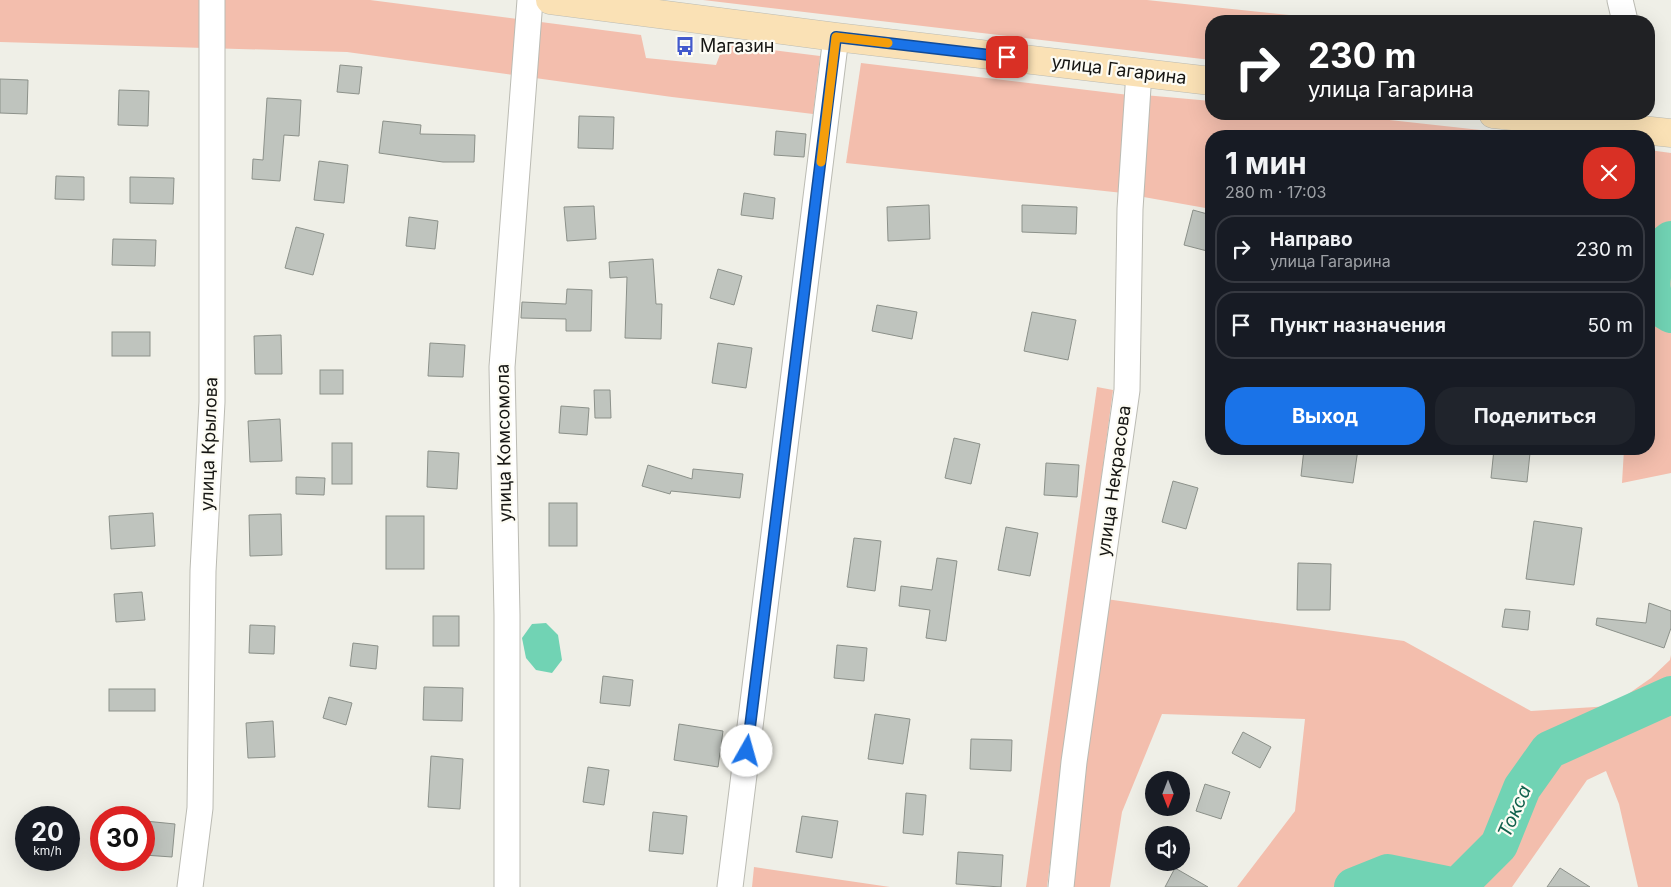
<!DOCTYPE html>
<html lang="ru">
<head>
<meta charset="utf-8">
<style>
  :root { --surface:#171b24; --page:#20242c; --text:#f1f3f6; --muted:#9ea1a6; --line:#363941; --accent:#1a73e8 }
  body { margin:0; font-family:Inter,sans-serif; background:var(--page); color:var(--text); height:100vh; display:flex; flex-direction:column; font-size:19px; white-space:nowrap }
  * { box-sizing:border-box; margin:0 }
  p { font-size:16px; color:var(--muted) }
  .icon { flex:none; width:28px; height:28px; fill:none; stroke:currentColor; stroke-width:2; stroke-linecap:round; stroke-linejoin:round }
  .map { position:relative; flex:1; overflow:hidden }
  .panel { position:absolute; left:1205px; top:130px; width:450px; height:325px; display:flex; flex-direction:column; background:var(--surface); border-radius:20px; box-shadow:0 5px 20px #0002 }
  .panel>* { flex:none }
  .banner { position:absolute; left:1205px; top:15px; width:450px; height:105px; border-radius:20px; box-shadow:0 5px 20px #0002; background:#202124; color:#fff; overflow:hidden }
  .needle { width:32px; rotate:180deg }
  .controls { position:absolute; left:1145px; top:771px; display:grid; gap:10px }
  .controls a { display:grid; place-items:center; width:45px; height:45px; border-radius:50%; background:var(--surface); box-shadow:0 5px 20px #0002; font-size:25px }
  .speed { position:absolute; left:15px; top:806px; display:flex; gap:10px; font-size:25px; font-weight:700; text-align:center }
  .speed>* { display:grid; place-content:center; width:65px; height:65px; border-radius:50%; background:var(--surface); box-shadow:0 5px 20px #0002; line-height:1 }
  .speed small { font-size:12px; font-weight:400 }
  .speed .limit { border:8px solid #d22; background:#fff; color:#111 }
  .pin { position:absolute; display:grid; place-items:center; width:42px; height:42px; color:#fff; margin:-21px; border-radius:10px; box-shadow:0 2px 8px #0006 }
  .me { position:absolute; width:55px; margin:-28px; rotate:7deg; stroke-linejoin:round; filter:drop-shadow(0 0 4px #0008) }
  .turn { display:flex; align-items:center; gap:18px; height:105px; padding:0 20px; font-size:22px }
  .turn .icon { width:65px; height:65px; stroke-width:2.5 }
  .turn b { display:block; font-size:35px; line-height:42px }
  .round { display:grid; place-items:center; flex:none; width:52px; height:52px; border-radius:20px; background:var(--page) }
  .head { display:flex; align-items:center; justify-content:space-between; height:85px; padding:0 20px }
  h1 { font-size:30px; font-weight:700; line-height:38px }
  .button { display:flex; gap:10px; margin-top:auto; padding:10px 20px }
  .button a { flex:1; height:58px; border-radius:20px; background:var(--accent); color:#fff; font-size:20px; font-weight:700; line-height:58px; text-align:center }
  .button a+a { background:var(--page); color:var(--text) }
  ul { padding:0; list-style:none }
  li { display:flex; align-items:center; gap:15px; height:68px; margin:0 10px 8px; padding:0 10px; border:2px solid var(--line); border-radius:20px }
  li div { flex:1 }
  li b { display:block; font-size:19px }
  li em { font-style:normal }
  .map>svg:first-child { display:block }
</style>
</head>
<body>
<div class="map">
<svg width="1671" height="887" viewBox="0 0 1671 887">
  <rect width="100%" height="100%" fill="#efefe7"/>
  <g fill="#f3bead">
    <polygon points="0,0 370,0 641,35 646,58 716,65 724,44 820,56 813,114 672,97 347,52 0,42"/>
    <polygon points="703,0 1147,0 1346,21 1211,21 1211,60"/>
    <polygon points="861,63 1129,95 1123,193 846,163"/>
    <polygon points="1144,95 1211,101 1211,114 1335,114 1536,136 1211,136 1211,209 1138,196"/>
    <polygon points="1649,150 1671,153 1671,473 1622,483 1624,449 1649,449"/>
    <polygon points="1097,387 1113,390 1047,887 1026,887"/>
    <polygon points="1106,599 1404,641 1531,711 1611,706 1651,678 1670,660 1671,655 1671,887 1638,887 1619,804 1606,771 1587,780 1512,887 1237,887 1295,811 1305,719 1162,714 1122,812 1110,887 1070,887"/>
    <polygon points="754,867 890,887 752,887"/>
  </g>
  <polygon fill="#71d3b4" points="546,623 558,635 562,660 552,673 536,670 526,658 522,638 532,624"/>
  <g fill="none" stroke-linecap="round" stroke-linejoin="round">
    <g stroke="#71d3b4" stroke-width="38">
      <path d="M1671,240l-14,11c-6,27 -13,48 14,63"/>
      <polyline points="1353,887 1388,873 1457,887 1499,845 1522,788 1549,750 1671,695"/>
    </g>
  </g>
  <g fill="#bfc4be" stroke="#8c918a">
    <polygon points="340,65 362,67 359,94 337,92"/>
    <polygon points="0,79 28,80 27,114 0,113"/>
    <polygon points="119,90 149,91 148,126 118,125"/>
    <polygon points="267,98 301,100 299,136 284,135 280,181 252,179 253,159 263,160"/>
    <polygon points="579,116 614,117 613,149 578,148"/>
    <polygon points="383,121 421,125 420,134 475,135 474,162 443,162 379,153"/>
    <polygon points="776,131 806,134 804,157 774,155"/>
    <polygon points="319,161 348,165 344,203 314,200"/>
    <polygon points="56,176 84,177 84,200 55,199"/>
    <polygon points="130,177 174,178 173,204 130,203"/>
    <polygon points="744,193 775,198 773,219 741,215"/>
    <polygon points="929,205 930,239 888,241 887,207"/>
    <polygon points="1022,205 1077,207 1076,234 1022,232"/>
    <polygon points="594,206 596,239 567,241 564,207"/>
    <polygon points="1193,210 1211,215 1211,252 1184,245"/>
    <polygon points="409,217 438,221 435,249 406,246"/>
    <polygon points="296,227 324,234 313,275 285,268"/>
    <polygon points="113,239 156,240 155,266 112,265"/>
    <polygon points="653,259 656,304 662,304 661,339 625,338 627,277 610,278 609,262"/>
    <polygon points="718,269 742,276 734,305 710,298"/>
    <polygon points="567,289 592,290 591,331 566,331 566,319 521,318 522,302 566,304"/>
    <polygon points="877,305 917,312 912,339 872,331"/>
    <polygon points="1032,312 1076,320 1068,360 1024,351"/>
    <rect x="112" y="332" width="38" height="24"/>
    <polygon points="281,335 282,374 255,374 254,336"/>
    <polygon points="430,343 465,345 463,377 428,376"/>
    <polygon points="718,343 752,348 746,388 712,383"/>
    <rect x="320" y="370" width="23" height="24"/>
    <polygon points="594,390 610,390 611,418 595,418"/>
    <polygon points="561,406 589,408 587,435 559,433"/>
    <polygon points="280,419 282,461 250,462 248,421"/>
    <polygon points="954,438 980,444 971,484 945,478"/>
    <rect x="332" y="443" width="20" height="41"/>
    <polygon points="1304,449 1358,449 1353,483 1301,476"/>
    <polygon points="1494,449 1530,453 1527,482 1491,478"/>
    <polygon points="428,451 459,453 457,489 427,487"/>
    <polygon points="1046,463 1079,465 1077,497 1044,495"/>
    <polygon points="648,465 692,479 693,469 743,474 740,498 671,491 670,494 642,486"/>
    <polygon points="296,477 325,478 324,495 296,494"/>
    <polygon points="1173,481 1198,488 1186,529 1162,522"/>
    <rect x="549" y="503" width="28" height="43"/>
    <polygon points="153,513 155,546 111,549 109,516"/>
    <polygon points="281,514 282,555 250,556 249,515"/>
    <rect x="386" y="516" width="38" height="53"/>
    <polygon points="1534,521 1582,528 1574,585 1526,579"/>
    <polygon points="1006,527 1038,533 1030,576 998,570"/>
    <polygon points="854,538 881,541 875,591 847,587"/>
    <polygon points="937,558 957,561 946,641 926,638 930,610 899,606 901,586 932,590"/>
    <polygon points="1298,563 1331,564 1330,610 1297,610"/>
    <polygon points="142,592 145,620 116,622 114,594"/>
    <polygon points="1649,603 1671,611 1671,628 1664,648 1596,625 1597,618 1646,623"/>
    <polygon points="1505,609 1530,611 1528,630 1502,627"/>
    <rect x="433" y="616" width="26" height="30"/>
    <polygon points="250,625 275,626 274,654 249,653"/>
    <polygon points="353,643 378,646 376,669 350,666"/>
    <polygon points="837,645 867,648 864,681 834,678"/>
    <polygon points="603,676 633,680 630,706 600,703"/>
    <polygon points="424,687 463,688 462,721 423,720"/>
    <rect x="109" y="689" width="46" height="22"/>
    <polygon points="329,697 352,703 346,725 323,718"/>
    <polygon points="875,714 910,719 903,764 868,759"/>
    <polygon points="273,721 275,757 248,758 246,723"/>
    <polygon points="679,724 723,731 718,767 674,760"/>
    <polygon points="1243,732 1271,747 1260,768 1232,753"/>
    <polygon points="971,739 1012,740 1011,771 970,769"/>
    <polygon points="431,756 463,759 460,809 428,807"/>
    <polygon points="588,767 609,770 604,805 583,802"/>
    <polygon points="1205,784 1230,792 1221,819 1196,811"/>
    <polygon points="906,793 926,795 923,835 903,833"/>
    <polygon points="653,812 687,816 683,854 649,851"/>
    <polygon points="802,816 838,821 832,858 796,852"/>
    <polygon points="145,821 175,824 172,857 144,855"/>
    <polygon points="958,852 1003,855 1001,887 956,884"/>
    <polygon points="1175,868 1208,887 1165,887"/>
    <polygon points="1560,868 1590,887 1547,887"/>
  </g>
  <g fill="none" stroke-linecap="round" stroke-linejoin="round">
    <g stroke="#bbbbb3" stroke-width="27">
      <g id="street">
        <polyline points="1620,0 1625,21"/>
        <polyline points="190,887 200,808 203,571 212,402 212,0"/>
        <polyline points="507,887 507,615 502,367 530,0"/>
        <polyline points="730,887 836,37"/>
        <polyline points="1061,887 1074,762 1127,390 1130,209 1139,72"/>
      </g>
    </g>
    <g stroke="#bbbbb3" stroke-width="29">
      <g id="secondary">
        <polyline points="550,0 836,37 1211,81"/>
        <polyline points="1493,114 1671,133"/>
      </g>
    </g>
    <use href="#street" stroke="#fff" stroke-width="25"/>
    <use href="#secondary" stroke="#fae1b5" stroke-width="28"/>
  </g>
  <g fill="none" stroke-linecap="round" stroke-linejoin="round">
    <g stroke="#114b97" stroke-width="12">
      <polyline id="route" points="747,751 836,37 1007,57"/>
    </g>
    <use href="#route" stroke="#1a73e8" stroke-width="9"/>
    <polyline stroke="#f59e0b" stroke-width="9" points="821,162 836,37 888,43"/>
  </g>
  <defs>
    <g id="bus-bare" transform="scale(1.5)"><path d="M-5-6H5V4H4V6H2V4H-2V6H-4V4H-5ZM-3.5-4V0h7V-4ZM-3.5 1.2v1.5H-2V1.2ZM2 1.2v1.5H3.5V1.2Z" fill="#4259cc" stroke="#fdfcf4" stroke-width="2.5" paint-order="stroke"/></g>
  </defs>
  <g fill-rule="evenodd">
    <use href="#bus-bare" x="685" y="46"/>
  </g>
  <g text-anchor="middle" stroke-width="4.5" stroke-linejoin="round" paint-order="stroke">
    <g font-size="18" fill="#161613" stroke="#fdfcf4" text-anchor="start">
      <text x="700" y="52">Магазин</text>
    </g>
    <g font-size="18" fill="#161613" stroke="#fdfcf4">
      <text transform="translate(1119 70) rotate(7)" y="6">улица Гагарина</text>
      <text transform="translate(504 443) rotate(-91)" y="6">улица Комсомола</text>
      <text transform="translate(209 444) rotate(-88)" y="6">улица Крылова</text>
      <text transform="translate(1114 481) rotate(-82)" y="6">улица Некрасова</text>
    </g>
    <g font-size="19" font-style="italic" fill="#11604c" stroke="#fdfcf4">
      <text transform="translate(1514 811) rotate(-66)" y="7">Токса</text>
    </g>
  </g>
</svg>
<div class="controls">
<a><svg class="needle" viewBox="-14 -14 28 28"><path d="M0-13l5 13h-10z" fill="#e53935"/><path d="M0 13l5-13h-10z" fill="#9ea1a6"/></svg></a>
<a><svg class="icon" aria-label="sound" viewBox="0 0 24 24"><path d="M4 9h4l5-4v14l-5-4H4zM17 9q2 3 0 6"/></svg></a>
</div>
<div class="speed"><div>20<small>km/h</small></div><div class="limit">30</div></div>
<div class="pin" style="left:1007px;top:57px;background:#d93025"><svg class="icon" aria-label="arrive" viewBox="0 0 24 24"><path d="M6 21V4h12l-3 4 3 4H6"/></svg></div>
<svg class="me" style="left:747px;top:751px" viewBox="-20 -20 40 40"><circle r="19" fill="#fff"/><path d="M0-13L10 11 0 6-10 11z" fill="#1a73e8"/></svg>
<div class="banner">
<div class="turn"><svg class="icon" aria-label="right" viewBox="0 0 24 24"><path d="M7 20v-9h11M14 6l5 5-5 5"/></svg><div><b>230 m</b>улица Гагарина</div></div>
</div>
<section class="panel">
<div class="head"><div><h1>1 мин</h1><p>280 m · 17:03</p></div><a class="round" style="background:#d93025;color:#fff"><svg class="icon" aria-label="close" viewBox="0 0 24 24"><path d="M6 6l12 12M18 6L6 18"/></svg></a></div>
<ul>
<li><svg class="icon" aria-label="right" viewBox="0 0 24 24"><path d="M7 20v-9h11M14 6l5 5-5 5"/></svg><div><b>Направо</b><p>улица Гагарина</p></div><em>230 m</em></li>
<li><svg class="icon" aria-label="arrive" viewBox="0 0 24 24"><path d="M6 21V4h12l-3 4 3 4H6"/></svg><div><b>Пункт назначения</b></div><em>50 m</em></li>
</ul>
<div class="button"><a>Выход</a><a>Поделиться</a></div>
</section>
</div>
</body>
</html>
